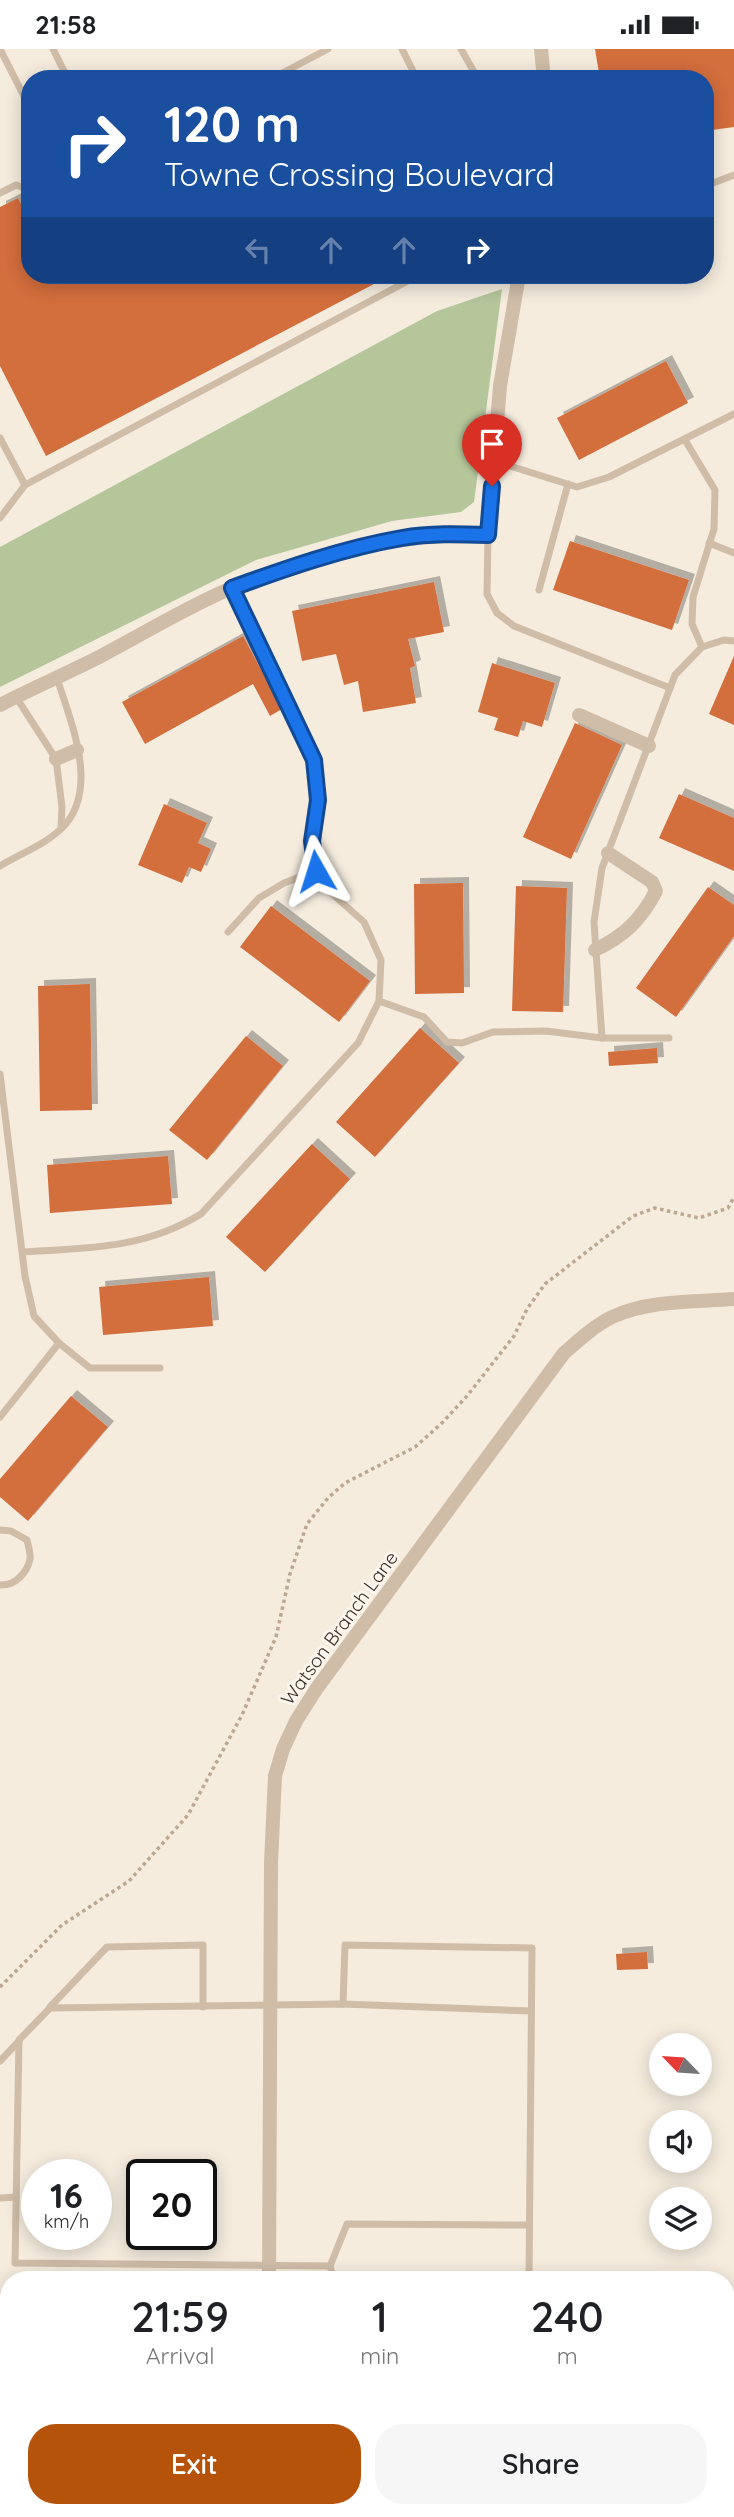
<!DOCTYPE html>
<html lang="en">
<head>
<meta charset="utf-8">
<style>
  :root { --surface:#fff; --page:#f6f6f6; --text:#202124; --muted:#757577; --accent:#b45309 }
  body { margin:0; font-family:Quicksand,sans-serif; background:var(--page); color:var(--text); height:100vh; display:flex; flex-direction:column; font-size:26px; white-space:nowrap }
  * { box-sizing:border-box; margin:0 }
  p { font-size:23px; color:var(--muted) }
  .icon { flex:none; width:38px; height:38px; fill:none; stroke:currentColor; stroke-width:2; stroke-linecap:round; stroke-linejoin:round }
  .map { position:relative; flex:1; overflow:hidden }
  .details { position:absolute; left:0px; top:2222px; width:735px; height:247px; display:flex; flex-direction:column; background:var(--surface); border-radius:28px 28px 0 0; box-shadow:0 4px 18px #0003 }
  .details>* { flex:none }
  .top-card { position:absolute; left:21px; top:21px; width:693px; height:214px; border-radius:28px; box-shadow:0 4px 18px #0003; background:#1a4fa0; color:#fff; overflow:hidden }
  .needle { width:46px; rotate:295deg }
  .tools { position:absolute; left:649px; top:1984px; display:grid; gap:14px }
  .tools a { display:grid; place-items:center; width:63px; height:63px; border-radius:50%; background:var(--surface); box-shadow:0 4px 18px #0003; font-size:35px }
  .speed { position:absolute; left:21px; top:2110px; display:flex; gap:14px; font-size:35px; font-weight:700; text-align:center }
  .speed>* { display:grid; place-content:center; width:91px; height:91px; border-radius:50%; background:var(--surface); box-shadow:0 4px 18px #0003; line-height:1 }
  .speed small { font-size:18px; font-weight:400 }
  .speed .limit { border:4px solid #111; border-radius:10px; background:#fff; color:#111 }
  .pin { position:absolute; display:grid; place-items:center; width:60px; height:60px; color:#fff; margin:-72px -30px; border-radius:50% 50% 50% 0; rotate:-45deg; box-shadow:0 0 7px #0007 }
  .pin .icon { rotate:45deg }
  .me { position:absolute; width:77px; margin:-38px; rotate:354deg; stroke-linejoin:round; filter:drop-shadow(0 0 5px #0008) }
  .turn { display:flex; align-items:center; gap:24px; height:147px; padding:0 28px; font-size:32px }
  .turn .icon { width:91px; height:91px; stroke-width:2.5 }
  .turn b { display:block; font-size:49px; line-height:60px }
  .lanes { display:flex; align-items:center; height:66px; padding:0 28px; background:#0003; justify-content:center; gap:35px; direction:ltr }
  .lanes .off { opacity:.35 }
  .eta { display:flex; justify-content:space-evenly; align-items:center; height:119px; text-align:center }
  .eta b { font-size:42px; font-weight:600; line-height:49px }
  .cta { display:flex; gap:14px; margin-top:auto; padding:14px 28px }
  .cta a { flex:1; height:80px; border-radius:28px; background:var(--accent); color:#fff; font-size:28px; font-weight:600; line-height:80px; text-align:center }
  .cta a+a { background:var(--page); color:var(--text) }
  .status { display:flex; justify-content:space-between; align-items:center; height:49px; padding:0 35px; background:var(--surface); direction:ltr }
  .status svg { height:19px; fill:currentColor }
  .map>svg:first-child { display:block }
</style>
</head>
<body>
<div class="status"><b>21:58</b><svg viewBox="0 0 49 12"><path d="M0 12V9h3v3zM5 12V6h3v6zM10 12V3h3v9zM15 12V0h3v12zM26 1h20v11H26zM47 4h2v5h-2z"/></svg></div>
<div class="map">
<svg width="734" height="2468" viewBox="0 0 734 2468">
  <defs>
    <filter id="shadow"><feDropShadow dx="6" dy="-6" stdDeviation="0" flood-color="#0004"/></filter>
  </defs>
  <rect width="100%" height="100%" fill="#f5ecde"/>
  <polygon fill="#b5c69b" points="502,240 474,453 461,463 392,472 256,511 0,638 0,498 437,262"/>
  <g fill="#d36e3e" filter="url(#shadow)">
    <polygon points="595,0 734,0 734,78 705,82 705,30 600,30"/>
    <polygon points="18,149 30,172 30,226 370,226 374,235 46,407 0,317 0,158"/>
    <polygon points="666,312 688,354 579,411 557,369"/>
    <polygon points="570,492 689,531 672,581 553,541"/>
    <polygon points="434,533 444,583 408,590 415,617 410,619 416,654 363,663 358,632 344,636 336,605 302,612 292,562"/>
    <polygon points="243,587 282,660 270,667 253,635 145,695 122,653"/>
    <polygon points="734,607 734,676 709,665"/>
    <polygon points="492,614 555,634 542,678 523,672 518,688 494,681 498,669 478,663"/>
    <polygon points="575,674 622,696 571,810 523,788"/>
    <polygon points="679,745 734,769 734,822 659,789"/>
    <polygon points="164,755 207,774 198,794 211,800 201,823 189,818 182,834 138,816"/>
    <polygon points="463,834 464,944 415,945 414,835"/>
    <polygon points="516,837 567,839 563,963 512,962"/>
    <polygon points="708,838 734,856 734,887 676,968 636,939"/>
    <polygon points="271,857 370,932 339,973 240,898"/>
    <polygon points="90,935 92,1061 40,1062 38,937"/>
    <polygon points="420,979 459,1014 375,1108 336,1073"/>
    <polygon points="246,987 283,1017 207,1111 169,1081"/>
    <polygon points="657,999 658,1014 609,1017 608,1003"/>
    <polygon points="312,1095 350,1130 265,1223 226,1188"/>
    <polygon points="168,1107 172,1155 50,1164 47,1116"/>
    <polygon points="209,1228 213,1277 103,1286 99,1238"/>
    <polygon points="71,1347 108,1378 28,1472 0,1448 0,1430"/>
    <polygon points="647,1903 648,1920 617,1921 616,1905"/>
  </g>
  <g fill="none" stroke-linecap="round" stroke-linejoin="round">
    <polyline stroke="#bba792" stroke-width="3.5" stroke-dasharray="3.5 3.5" stroke-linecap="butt" points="0,1938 62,1876 129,1832 188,1766 242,1666 276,1588 290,1525 307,1475 328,1449 345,1434 415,1398 441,1375 467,1347 514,1287 527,1260 545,1235 633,1167 655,1159 699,1169 728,1159 734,1148"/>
    <g stroke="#cfbda8" stroke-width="7">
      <polyline points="0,0 30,59"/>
      <polyline points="53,0 68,30"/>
      <polyline points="402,0 417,30"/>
      <polyline points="461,0 478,30"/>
      <polyline points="271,30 328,0"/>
      <polyline points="705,137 734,126"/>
      <polyline points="0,144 16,136 30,141"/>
      <polyline points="0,389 25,436 419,226"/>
      <polyline points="685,391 715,441 714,480 693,548 692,575 702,598"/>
      <polyline points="494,412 577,438 609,428 734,365"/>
      <polyline points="0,469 25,436"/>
      <polyline points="488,487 487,545 497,564 514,577 670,639"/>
      <polyline points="709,494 734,504"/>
      <polyline points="539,541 568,435"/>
      <polyline points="16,648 56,710 62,758 61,779"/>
      <path d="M0,817c20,-12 44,-21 61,-37 40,-38 10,-106 -4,-151"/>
      <polyline points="228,883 259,849 284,834 315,822"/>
      <polyline points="379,952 424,968 447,993 462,994 493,983 546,982 602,989 669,989"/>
      <polyline points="602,989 594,873 602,819 675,626 702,598 724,591 734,592"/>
      <polyline points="0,1025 25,1227 34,1267 59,1294 90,1319 160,1319"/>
      <path d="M23,1203c65,-4 121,-3 178,-38l157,-171 21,-42 2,-41 -17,-38 -43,-38 -8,-19 -1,-24 6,-41 -4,-40 -82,-172"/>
      <polyline points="0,1368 59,1294"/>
      <path d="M0,1481l11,1 16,9c1,5 4,14 3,19 -3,14 -15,27 -30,26"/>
      <polyline points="343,1955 345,1896 532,1899 529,2231"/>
      <polyline points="50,1958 107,1898 203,1896 203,1958"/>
      <polyline points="0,2012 19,1992"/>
      <polyline points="0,2149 16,2148"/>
      <polyline points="529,2176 347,2175 330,2217 15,2214 19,1991 50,1959 343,1955 531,1962"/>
      <polyline points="330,2217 334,2231"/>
      <polyline points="0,2284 9,2284"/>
      <polyline points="526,2468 526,2460"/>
    </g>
    <g stroke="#cfbda8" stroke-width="14">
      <polyline points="541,0 544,30"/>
      <path d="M0,656c33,-17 68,-32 101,-49 42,-22 89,-51 133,-69 82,-33 164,-54 254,-52l12,-149 19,-111"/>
      <polyline points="579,666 649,697"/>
      <polyline points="56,710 77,701"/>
      <path d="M595,901c29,-14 46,-30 61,-59l-4,-9 -44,-29"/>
      <path d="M269,2231l2,-417 4,-87 8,-27 13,-28 21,-33 247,-335c15,-13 30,-27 48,-36 37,-17 82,-15 122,-18"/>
      <polyline points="267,2468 267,2460"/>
    </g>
  </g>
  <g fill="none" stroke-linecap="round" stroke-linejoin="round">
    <g stroke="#114b97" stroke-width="18">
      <path id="route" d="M316,822l-4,-30 6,-41 -4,-40 -82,-172c55,-20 112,-40 170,-50 28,-5 57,-4 86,-3l4,-49"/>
    </g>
    <use href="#route" stroke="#1a73e8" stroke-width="12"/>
  </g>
  <g text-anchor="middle" stroke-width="6" stroke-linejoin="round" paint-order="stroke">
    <g font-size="19" fill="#3b3029" stroke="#fcf5eb">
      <text transform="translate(339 1579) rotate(-54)" y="7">Watson Branch Lane</text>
    </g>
  </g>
</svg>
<div class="tools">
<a><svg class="needle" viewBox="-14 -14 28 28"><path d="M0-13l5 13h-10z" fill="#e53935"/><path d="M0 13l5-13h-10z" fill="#757577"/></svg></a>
<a><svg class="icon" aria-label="sound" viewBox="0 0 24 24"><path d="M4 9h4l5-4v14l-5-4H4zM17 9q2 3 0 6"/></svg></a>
<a><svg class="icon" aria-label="layers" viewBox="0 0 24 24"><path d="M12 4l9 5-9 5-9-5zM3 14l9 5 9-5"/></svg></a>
</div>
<div class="speed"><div>16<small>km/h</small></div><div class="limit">20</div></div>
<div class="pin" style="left:492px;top:437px;background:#d93025"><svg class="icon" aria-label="arrive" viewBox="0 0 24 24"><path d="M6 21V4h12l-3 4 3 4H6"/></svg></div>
<svg class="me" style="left:316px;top:822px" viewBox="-20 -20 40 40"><path d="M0-17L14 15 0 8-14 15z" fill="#1a73e8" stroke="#fff" stroke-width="4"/></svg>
<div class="top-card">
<div class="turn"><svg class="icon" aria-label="right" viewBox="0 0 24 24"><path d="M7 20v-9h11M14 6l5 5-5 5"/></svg><div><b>120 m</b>Towne Crossing Boulevard</div></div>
<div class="lanes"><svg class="icon off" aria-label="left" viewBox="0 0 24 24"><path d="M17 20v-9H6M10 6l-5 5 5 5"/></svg><svg class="icon off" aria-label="ahead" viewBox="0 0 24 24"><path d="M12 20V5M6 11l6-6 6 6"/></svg><svg class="icon off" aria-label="ahead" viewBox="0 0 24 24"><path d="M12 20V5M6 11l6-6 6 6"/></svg><svg class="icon" aria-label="right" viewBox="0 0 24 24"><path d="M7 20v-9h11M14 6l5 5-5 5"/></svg></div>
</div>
<section class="details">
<div class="eta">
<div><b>21:59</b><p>Arrival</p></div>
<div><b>1</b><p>min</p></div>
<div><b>240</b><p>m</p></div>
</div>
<div class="cta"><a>Exit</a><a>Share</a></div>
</section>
</div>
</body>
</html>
